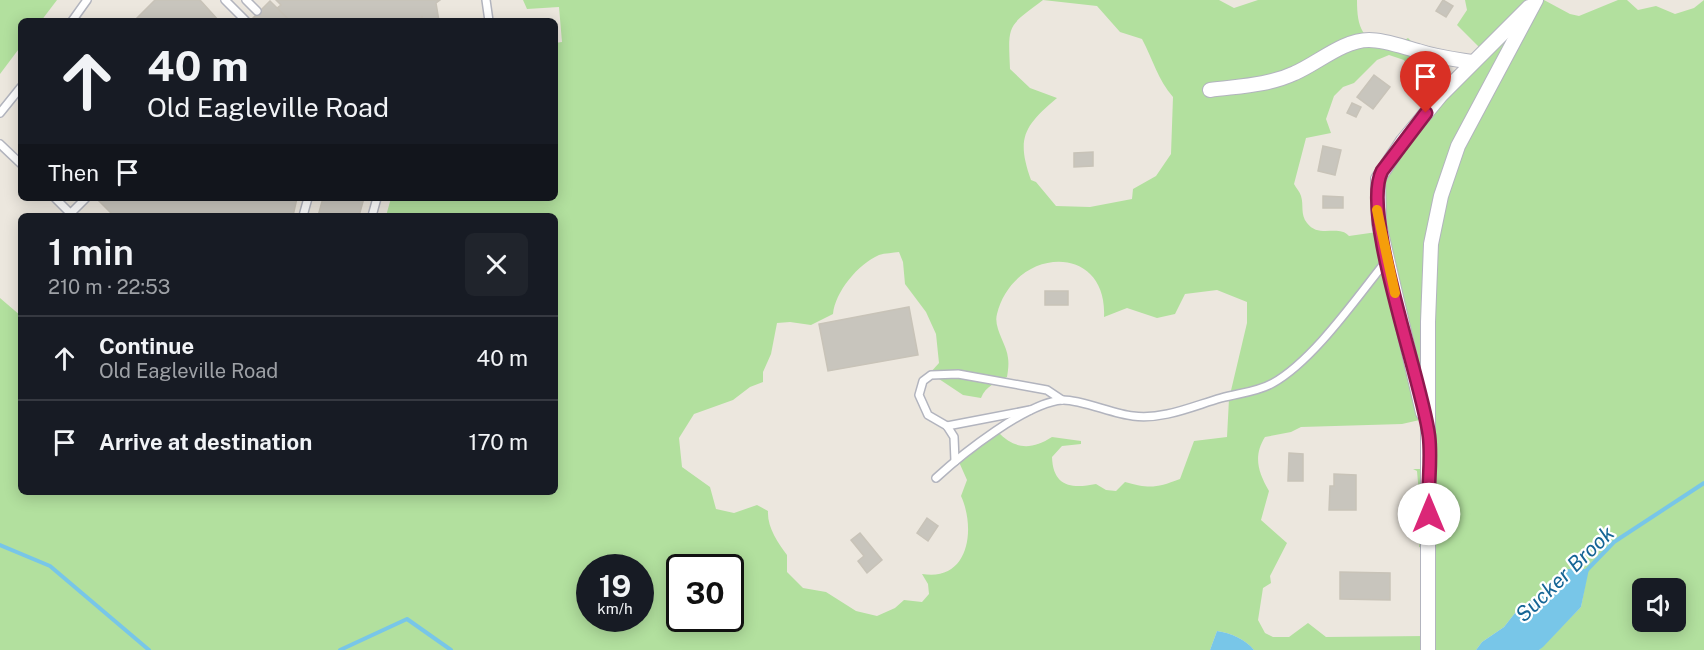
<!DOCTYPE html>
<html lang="en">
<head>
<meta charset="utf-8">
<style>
  :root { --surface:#171b24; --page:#20242c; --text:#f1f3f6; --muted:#9ea1a6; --line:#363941 }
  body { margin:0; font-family:"Public Sans",sans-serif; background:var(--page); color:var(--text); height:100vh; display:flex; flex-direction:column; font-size:22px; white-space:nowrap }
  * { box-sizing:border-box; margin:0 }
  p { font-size:20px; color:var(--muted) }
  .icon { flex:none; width:33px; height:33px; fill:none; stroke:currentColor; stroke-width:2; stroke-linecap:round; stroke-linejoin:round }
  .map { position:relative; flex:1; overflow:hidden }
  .panel { position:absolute; left:18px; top:213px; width:540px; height:282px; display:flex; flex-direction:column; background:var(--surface); border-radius:9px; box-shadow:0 3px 15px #0003 }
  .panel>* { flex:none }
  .top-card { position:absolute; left:18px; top:18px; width:540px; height:183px; border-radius:9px; box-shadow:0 3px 15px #0003; background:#171b24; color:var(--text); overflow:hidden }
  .buttons { position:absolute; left:1632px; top:578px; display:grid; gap:12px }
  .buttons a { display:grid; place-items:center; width:54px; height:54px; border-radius:9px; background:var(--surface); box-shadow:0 3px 15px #0003; font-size:30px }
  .speed { position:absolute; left:576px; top:554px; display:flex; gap:12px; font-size:30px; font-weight:700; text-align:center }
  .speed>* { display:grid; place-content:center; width:78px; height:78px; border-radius:50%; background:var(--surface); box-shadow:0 3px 15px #0003; line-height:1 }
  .speed small { font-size:15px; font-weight:400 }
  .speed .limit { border:3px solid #111; border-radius:9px; background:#fff; color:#111 }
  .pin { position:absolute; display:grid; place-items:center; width:51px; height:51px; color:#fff; margin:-62px -26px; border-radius:50% 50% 50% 0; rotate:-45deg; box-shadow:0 0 6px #0007 }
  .pin .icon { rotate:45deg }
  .me { position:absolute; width:66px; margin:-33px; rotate:0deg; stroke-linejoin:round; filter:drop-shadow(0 0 4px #0008) }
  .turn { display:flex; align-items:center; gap:21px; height:126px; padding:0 30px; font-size:27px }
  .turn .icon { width:78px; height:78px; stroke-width:2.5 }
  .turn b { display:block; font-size:42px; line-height:51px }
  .then { display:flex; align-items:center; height:57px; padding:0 30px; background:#0003; gap:12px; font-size:22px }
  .round { display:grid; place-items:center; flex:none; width:63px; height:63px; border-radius:9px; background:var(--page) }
  .overview { display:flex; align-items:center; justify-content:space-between; height:102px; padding:0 30px }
  h1 { font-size:36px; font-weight:600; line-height:45px }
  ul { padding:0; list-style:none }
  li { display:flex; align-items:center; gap:18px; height:84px; padding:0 30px; border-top:2px solid var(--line) }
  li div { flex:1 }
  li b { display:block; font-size:22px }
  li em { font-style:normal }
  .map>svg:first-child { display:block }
</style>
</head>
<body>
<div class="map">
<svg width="1704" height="650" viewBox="0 0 1704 650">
  <rect width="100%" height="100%" fill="#ece7de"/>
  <g fill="#b2e09e" fill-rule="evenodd">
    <polygon points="0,0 57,0 41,21 21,21 21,46 0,74"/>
    <path d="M523,0h696l15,8 24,-8h99c0,29 5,40 34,48l17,-10 41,42 31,-32 -23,-23 10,-15 -2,-10h79l26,14 9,2 39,-16h9l11,10 18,-4 19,8 19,-6 10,-8v650h-165l42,-43 7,-38h-21l-20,24 -13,5 -19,15 -11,14 -22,15 -6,8h-222c-9,-11 -23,-17 -37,-19l-7,19h-1210v-352l21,18v176h534v-276h-169l5,-18h164v-155l7,-1 -3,-35 -32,2zM1043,0l54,6 23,26 22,7c11,21 16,41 31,58l-2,57 -15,22 -23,13 -1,10 -42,8 -34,-1 -20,-24 -5,-2c-15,-42 -7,-54 26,-82l-27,-10 -20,-19c-2,-45 -3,-42 33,-69zM1389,55l15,5 7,12 26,23 -59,80 -1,57 -28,4c-11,-12 -30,3 -42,-13 -7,-9 -3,-18 -6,-27 -1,-4 -5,-8 -7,-12l12,-46 25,-5 -5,-14 8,-23 9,-9 11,-4 23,-23zM899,252l4,10 2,22 21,28 10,22 3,29 -9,10 33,22 18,3c5,-12 15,-16 26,-21 1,-6 2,-13 1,-19 -1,-13 -15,-30 -11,-44 17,-68 111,-72 107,3l23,-9 30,10 18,-4 10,-20 32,-4 30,12v21l-18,76 -2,38 -33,4 -14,38c-24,9 -30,10 -55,3l-9,9 -10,-1 -10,-6c-24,5 -43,3 -44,-27l10,-11 19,-2v-3l-29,-4c-20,13 -37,13 -54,-5l-39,30 8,18 -6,16c15,33 8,86 -39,78l6,10 1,10 -7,8 -18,-2 -9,8 -18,8 -21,-5 -30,-19 -23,-4 -16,-16v-17c-9,-12 -20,-28 -19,-44l-11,-6 -23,8 -18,-4 -6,-22 -28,-20 -3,-29 15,-24 39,-14 17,-13 13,-5v-10l8,-18 6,-31 13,-1 21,3 22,-11c2,-22 25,-50 46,-59 6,-2 14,-2 20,-3zM1424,419l1,50h-12l4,2 5,57 -3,19 7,1 -1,88 -99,1 -18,-14 -19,14h-16l-8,-4 -7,-13 5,-32 8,-5 -1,-7 17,-33 -26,-23 8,-29c-11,-19 -16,-35 -4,-54l26,-5 10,-5 101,-3zM590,567h50v51h-50zM680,567h50v51h-50zM1642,588h34v33h-34z"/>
  </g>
  <g fill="#78c6e8">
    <polygon points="1567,569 1589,569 1581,607 1543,647 1539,650 1476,650 1482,642 1504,627 1515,613 1534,598 1547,593"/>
    <path d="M1217,631c14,2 28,8 37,19h-44z"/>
  </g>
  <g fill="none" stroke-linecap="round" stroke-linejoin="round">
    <g stroke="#78c6e8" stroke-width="4">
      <polyline points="0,545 50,566 149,650"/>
      <polyline points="1585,572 1614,542 1704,483"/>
      <polyline points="340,650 407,619 451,650"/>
    </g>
  </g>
  <g fill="#c8c5bd" stroke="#c8c3b8" stroke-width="1.5">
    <polygon points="155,0 200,0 219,21 134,21"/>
    <polygon points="276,0 440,0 436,3 439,21 423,21 422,17 419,21 290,21 277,8 281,5"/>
    <polygon points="1443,0 1453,6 1446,17 1436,11"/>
    <polygon points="270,1 290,21 250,21"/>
    <polygon points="1374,75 1390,87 1373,109 1357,97"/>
    <polygon points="1352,103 1361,107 1356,117 1347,113"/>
    <polygon points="1323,146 1341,150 1335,175 1318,171"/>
    <polygon points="1093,152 1093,166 1074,167 1074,153"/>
    <polygon points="1323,196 1343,197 1343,208 1323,208"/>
    <polygon points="96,198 297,198 293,216 114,216"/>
    <polygon points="323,198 364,198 359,216 318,216"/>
    <rect x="1045" y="291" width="23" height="14"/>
    <polygon points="909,307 918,355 828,371 819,324"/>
    <polygon points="1289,453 1303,454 1303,481 1288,481"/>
    <polygon points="1334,474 1356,475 1356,510 1329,510 1330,486 1334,486"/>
    <polygon points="927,518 938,526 928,541 917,533"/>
    <polygon points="860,533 882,560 867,573 858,561 864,556 851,540"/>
    <polygon points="1340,572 1390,573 1390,600 1340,599"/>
  </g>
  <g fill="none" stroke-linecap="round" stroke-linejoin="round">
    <g stroke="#b2b4be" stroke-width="10">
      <g id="lane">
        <polyline points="225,0 246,21"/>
        <polyline points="246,0 257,11"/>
        <polyline points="486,0 489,21"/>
        <polyline points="72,21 87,0"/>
        <polyline points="0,113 21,87"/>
        <polyline points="0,144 21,164"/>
        <polyline points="55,198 73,216"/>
        <polyline points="71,213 86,198"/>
        <polyline points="303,216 308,198"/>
        <polyline points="372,216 377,198"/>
        <polyline points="947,426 1030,410"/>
        <polyline points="955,461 954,437 947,426 928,415 919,395 923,381 931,375 958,374 1047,390 1062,400"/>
        <path d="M936,478c26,-24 90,-75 126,-78 18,-1 51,14 71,16 30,4 60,-10 88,-18 18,-5 36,-6 52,-15 41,-23 84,-86 114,-123"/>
      </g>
    </g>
    <g stroke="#b2b4be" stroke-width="16">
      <g id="street">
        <path d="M1210,90c29,-4 57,-4 85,-17 23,-10 48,-33 74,-33 16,0 34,7 49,11 18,6 35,8 54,11"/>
        <polyline points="1423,413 1379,224 1378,179 1403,141 1441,95 1529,7"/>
        <polyline points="1428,650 1428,322 1431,244 1441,196 1458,146 1536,0"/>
      </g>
    </g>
    <use href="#lane" stroke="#fff" stroke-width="7"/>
    <use href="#street" stroke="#fff" stroke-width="14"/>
  </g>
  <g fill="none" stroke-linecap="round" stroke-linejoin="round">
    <g stroke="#8e194d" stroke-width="15">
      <path id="route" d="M1426,113l-44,58c-22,43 40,208 47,265 3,26 -2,52 0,78"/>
    </g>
    <use href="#route" stroke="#db2777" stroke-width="10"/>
    <polyline stroke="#f59e0b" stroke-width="10" points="1377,210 1395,293"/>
  </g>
  <g text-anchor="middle" stroke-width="4.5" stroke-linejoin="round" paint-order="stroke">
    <g font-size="21" font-style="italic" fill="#156595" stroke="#fff">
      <text transform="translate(1565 574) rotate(-44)" y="7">Sucker Brook</text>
    </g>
  </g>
</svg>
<div class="buttons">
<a><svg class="icon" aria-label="sound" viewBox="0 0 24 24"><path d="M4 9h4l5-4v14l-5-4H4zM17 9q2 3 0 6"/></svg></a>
</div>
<div class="speed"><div>19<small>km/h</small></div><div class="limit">30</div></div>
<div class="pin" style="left:1426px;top:113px;background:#d93025"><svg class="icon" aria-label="arrive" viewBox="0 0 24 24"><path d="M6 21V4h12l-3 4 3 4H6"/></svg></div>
<svg class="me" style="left:1429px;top:514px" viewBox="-20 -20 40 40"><circle r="19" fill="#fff"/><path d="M0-13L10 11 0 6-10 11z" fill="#db2777"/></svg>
<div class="top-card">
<div class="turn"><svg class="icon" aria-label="ahead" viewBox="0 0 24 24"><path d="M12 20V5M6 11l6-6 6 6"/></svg><div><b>40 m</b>Old Eagleville Road</div></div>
<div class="then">Then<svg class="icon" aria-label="arrive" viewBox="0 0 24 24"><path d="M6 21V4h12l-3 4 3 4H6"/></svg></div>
</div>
<section class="panel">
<div class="overview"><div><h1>1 min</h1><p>210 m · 22:53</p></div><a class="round"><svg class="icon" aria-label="close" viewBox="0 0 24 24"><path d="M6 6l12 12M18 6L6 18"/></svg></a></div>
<ul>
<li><svg class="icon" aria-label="ahead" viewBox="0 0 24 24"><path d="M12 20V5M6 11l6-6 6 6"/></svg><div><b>Continue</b><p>Old Eagleville Road</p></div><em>40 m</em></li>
<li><svg class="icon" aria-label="arrive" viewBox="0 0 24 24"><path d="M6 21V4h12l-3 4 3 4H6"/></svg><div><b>Arrive at destination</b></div><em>170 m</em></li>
</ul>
</section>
</div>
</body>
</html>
